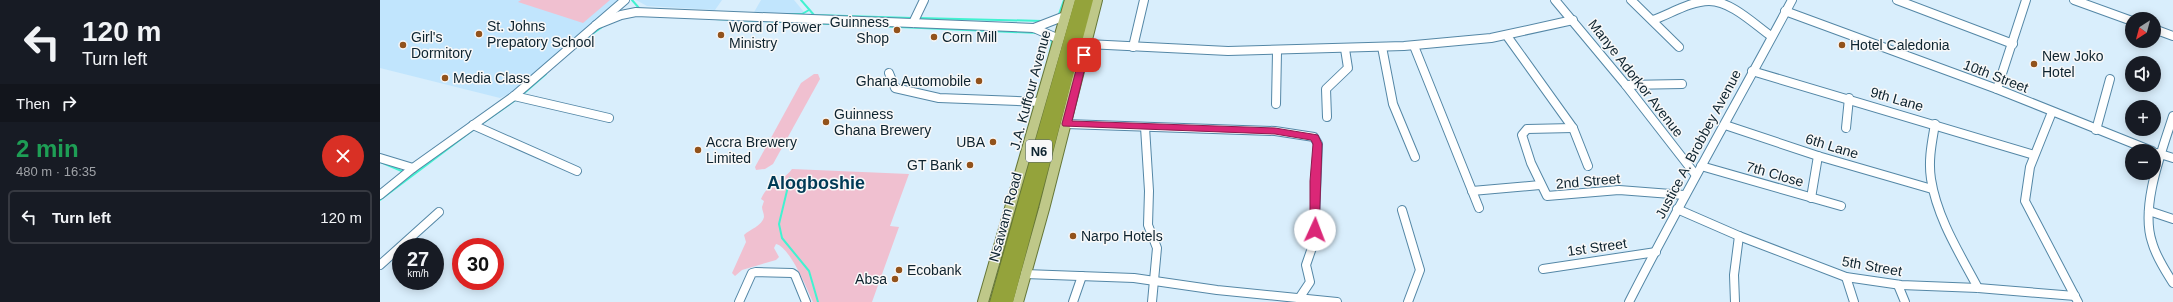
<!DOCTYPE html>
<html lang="en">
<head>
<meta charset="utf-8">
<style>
  :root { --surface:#171b24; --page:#242831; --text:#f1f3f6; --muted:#9ea1a6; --line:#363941 }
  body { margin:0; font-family:Helvetica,sans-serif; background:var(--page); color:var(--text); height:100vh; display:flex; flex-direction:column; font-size:15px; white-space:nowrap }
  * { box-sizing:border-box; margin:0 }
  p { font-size:13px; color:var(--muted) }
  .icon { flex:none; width:22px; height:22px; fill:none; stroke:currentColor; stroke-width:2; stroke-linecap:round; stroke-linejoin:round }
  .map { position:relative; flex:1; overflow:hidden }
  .side { display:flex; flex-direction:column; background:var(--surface); width:380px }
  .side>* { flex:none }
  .guide { background:#171b24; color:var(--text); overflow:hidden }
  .needle { width:26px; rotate:216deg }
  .fabs { position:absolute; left:1745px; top:12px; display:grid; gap:8px }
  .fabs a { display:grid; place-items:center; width:36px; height:36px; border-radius:50%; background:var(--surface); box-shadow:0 2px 10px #0003; font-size:20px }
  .speed { position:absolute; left:12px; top:238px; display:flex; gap:8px; font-size:20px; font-weight:700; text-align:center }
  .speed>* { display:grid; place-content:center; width:52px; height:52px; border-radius:50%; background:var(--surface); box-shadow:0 2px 10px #0003; line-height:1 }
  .speed small { font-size:10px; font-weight:400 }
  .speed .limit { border:6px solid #d22; background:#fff; color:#111 }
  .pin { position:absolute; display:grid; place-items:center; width:34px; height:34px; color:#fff; margin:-17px; border-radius:8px; box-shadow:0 2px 6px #0006 }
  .me { position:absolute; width:44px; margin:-22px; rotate:2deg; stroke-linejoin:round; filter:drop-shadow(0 0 3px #0008) }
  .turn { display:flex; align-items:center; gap:14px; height:84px; padding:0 16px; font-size:18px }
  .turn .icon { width:52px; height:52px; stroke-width:2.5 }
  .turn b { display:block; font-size:28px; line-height:34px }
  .then { display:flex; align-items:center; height:38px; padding:0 16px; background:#0003; gap:8px; font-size:15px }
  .round { display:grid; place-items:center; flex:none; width:42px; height:42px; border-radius:21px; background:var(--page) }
  .summary { display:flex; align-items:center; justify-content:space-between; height:68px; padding:0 16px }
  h1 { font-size:24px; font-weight:800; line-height:30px; color:#1e9e55 }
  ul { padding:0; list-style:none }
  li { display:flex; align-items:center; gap:12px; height:54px; margin:0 8px 6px; padding:0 8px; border:2px solid var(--line); border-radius:6px }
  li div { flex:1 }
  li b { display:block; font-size:15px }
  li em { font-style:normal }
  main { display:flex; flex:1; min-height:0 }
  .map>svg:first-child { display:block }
</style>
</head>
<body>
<main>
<section class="side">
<div class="guide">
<div class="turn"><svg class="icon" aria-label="left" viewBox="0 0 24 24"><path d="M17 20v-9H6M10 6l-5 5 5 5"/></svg><div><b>120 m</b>Turn left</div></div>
<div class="then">Then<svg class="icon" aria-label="right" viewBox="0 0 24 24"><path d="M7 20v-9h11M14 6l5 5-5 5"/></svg></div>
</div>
<div class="summary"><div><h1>2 min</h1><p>480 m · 16:35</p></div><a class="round" style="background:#d93025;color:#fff"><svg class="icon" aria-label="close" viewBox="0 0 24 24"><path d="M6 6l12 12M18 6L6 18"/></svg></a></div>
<ul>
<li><svg class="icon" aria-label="left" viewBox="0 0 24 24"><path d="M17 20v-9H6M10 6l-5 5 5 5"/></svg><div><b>Turn left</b></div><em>120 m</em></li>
</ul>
</section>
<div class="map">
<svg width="1793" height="302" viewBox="0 0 1793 302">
  <rect width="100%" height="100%" fill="#d9eefc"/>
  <g fill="#c1e5fd">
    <polygon points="0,0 238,0 131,93 120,98 0,68"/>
    <polygon points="256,0 342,0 335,10 267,6"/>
    <polygon points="381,0 414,0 424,12 421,15 373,14"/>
  </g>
  <g fill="#f0c0d0">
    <polygon points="141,0 230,0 203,23 138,2"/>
    <polygon points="434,74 438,74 440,79 393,164 385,169 376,170 375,167 421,83"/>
    <path d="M412,169l117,5 -19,52 9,1 -27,75h-59c-6,-13 -23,-55 -37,-58l-2,4 5,9 -3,3 -34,10 -7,6 -3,-3 14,-31 -2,-7c6,-6 18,-9 20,-18 0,-4 -2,-7 -2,-10l2,-6 -3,-2c7,-17 23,-18 31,-30z"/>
  </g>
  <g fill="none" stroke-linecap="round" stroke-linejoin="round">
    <g stroke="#42f2d1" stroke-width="2">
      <polyline points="252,0 259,8"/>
      <polyline points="421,0 434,15 532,18"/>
      <polyline points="407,14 422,14 429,10"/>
      <polyline points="679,14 684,0"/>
      <polyline points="539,18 662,21"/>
      <polyline points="335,19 658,33"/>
      <polyline points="208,37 222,27"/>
      <polyline points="669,57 672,42 670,38"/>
      <polyline points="142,95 166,74"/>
      <polyline points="100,125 137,99"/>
      <polyline points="0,162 24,172"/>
      <polyline points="410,178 399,224 402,238 429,271 438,302"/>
      <polyline points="0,200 93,130"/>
    </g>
    <g stroke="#5487a6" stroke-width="10">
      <g id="minor">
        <polyline points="1175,0 1245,84 1315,174"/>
        <polyline points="1251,0 1299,47"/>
        <polyline points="1517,0 1633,44"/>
        <polyline points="1694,0 1752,21"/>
        <polyline points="1405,11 1617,89 1772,151"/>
        <path d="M1273,20c17,-6 38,-19 56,-19 22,0 45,23 62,35"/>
        <polyline points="533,23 544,0"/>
        <polyline points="216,25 241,15 256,12 654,28 679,39"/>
        <polyline points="654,28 685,16"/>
        <polyline points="1774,29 1793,36"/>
        <polyline points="1127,36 1193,128 1208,166"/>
        <polyline points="707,44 848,51 1024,46 1111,38 1193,20"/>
        <polyline points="1034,46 1099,208"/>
        <polyline points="753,47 764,0"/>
        <polyline points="1002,47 1013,104 1035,157"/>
        <polyline points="1372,71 1654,155"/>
        <polyline points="509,73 515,88 559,98 661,102"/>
        <polyline points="1246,85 1302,84"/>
        <polyline points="1617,89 1646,0"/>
        <polyline points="134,96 229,118"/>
        <polyline points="896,104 897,52"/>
        <polyline points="1672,112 1650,167 1645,201 1698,302"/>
        <path d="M1793,116c-11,35 -33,90 -21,126 4,15 13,28 21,41"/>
        <polyline points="947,117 946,89 968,68 965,49"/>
        <polyline points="686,124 895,131 934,137 938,144 934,242 926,265 930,282 920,297"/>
        <path d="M1555,124c-3,18 -7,36 -4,55 6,39 29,75 47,109"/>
        <polyline points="93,125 197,171"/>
        <polyline points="1345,125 1438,156 1552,189"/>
        <polyline points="765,127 769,191 768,225 777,248 772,302"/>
        <polyline points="1193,128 1147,129 1142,135 1151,163 1167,196 1239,190 1304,195"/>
        <polyline points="1466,128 1469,98"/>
        <polyline points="1716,130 1730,79"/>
        <polyline points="1777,153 1793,158"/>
        <polyline points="0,158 33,168"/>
        <polyline points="1321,166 1461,206"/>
        <polyline points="1092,191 1160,185"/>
        <polyline points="0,195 33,168 134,96 245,0"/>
        <polyline points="1431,198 1438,156"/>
        <polyline points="1297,209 1359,236 1466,277 1521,285 1598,288 1695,296"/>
        <polyline points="1022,210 1040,270 1028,302"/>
        <polyline points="1769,211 1793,219"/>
        <polyline points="0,265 59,212"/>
        <polyline points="1163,269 1276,252"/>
        <polyline points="645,274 754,278 837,290 957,302"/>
        <polyline points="1466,277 1474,302"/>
        <polyline points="1518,285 1525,302"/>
        <polyline points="359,302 372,273 376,272 412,273 415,275 426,302"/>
        <polyline points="693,302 702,276"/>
        <path d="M1249,302c52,-102 109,-201 163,-302"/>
        <polyline points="1355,302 1354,275 1359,236"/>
      </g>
    </g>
    <g stroke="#657637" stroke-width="12">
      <g id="major">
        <polyline points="603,302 690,0"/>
        <polyline points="638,302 664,209 717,0"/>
      </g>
    </g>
    <g stroke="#657637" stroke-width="2">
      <polygon id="highway" points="695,0 713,0 633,302 610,302"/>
    </g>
    <use href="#minor" stroke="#fff" stroke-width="8"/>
    <use href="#major" stroke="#bfc889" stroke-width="10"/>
    <use href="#highway" fill="#94a33b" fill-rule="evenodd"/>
  </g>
  <polygon fill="#db2777" stroke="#8e194d" points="704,52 708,55 692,121 895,128 938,135 942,144 939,232 932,232 930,230 930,181 933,144 931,140 895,134 683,126 682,124 700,55"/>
  <g fill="#92521b" stroke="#f8f8f8" stroke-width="1.5">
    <circle cx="517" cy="30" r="4"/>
    <circle cx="99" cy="34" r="4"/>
    <circle cx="341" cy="35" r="4"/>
    <circle cx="554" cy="37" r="4"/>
    <circle cx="23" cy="45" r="4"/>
    <circle cx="1462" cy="45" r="4"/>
    <circle cx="1654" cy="64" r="4"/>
    <circle cx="65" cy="78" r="4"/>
    <circle cx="599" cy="81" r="4"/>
    <circle cx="446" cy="122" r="4"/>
    <circle cx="613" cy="142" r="4"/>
    <circle cx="318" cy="150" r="4"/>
    <circle cx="590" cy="165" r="4"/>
    <circle cx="693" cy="236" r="4"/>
    <circle cx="519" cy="270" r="4"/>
    <circle cx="515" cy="279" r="4"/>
  </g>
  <g text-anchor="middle" stroke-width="3" stroke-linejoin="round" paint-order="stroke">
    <rect fill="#f8f8f8" stroke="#54636b" stroke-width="1" x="646" y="140" width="26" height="22" rx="3"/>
    <g font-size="13" font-weight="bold" fill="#0d232f">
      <text x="659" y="156">N6</text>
    </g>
    <g font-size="14" fill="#0d232f" stroke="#f8f8f8" text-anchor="start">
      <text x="509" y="27" text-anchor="end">Guinness<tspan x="509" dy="16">Shop</tspan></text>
      <text x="107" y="31">St. Johns<tspan x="107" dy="16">Prepatory School</tspan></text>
      <text x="349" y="32">Word of Power<tspan x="349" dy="16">Ministry</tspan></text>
      <text x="31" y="42">Girl's<tspan x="31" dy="16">Dormitory</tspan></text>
      <text x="562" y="42">Corn Mill</text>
      <text x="1470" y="50">Hotel Caledonia</text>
      <text x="1662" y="61">New Joko<tspan x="1662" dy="16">Hotel</tspan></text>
      <text x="73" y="83">Media Class</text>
      <text x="591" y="86" text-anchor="end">Ghana Automobile</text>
      <text x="454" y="119">Guinness<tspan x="454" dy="16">Ghana Brewery</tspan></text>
      <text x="326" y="147">Accra Brewery<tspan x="326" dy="16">Limited</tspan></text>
      <text x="605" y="147" text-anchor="end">UBA</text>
      <text x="582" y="170" text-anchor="end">GT Bank</text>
      <text x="701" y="241">Narpo Hotels</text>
      <text x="527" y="275">Ecobank</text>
      <text x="507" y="284" text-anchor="end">Absa</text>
    </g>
    <g font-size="14" fill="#0d232f" stroke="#f8f8f8">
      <text transform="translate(1616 76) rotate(21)" y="5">10th Street</text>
      <text transform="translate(1256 78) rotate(52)" y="5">Manye Adorkor Avenue</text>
      <text transform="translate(650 90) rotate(-75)" y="5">J.A. Kuffour Avenue</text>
      <text transform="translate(1517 99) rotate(16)" y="5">9th Lane</text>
      <text transform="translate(1318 144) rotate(-62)" y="5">Justice A. Brobbey Avenue</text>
      <text transform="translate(1452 146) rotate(17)" y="5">6th Lane</text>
      <text transform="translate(1395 174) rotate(16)" y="5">7th Close</text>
      <text transform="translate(1208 181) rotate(-5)" y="5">2nd Street</text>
      <text transform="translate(625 217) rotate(-75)" y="5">Nsawam Road</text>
      <text transform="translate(1217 247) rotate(-8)" y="5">1st Street</text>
      <text transform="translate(1492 266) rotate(10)" y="5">5th Street</text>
    </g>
    <g font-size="18" font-weight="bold" fill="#003a56" stroke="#f8f8f8">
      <text x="436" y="189">Alogboshie</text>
    </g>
  </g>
</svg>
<div class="fabs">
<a><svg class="needle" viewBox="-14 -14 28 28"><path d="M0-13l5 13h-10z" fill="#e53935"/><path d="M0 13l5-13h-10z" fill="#9ea1a6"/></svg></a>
<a><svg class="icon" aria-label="sound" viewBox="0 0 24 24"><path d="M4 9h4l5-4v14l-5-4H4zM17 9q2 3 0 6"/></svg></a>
<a>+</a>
<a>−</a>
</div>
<div class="speed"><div>27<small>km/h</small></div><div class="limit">30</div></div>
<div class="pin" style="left:704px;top:55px;background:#d93025"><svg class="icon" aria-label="arrive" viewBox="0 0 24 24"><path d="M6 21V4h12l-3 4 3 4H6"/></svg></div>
<svg class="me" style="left:935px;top:230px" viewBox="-20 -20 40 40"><circle r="19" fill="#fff"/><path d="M0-13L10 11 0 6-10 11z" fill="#db2777"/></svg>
</div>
</main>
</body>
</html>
